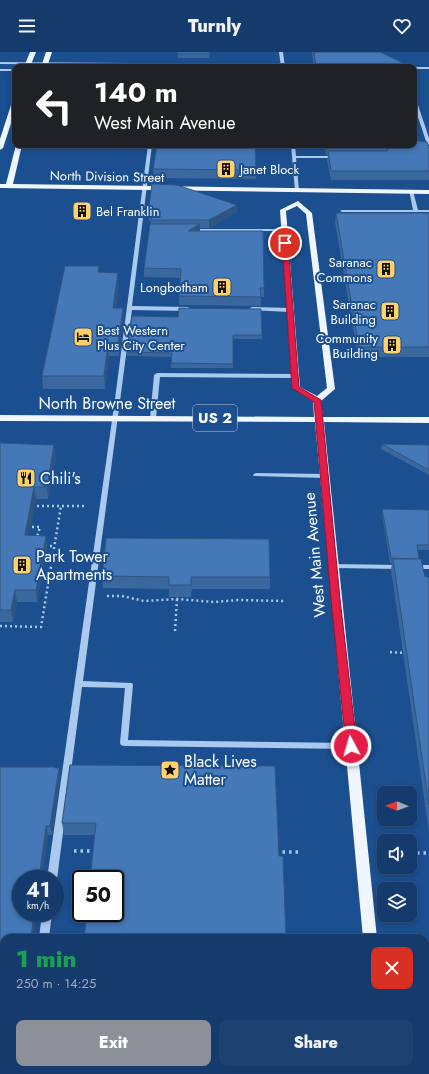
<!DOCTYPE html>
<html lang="en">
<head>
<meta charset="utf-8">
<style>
  :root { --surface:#143b6b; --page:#1d4271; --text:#f1f3f6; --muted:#9dadc1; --line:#33557e; --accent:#8c9099 }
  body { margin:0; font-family:Jost,sans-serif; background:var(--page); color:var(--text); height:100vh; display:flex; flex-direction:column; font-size:15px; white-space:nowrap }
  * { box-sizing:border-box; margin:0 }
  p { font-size:13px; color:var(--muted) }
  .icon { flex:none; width:22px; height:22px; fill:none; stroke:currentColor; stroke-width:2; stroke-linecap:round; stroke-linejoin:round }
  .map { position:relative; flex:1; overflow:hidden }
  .panel { position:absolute; left:0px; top:882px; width:429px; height:140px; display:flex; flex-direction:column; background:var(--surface); border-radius:12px 12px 0 0; box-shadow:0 2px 6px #0003,0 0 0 1px var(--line) }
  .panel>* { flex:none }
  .top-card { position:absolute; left:12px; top:12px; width:405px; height:84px; border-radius:8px; box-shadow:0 2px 6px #0003,0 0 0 1px var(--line); background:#202124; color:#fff; overflow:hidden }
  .needle { width:26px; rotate:271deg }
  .buttons { position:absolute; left:377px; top:734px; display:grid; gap:8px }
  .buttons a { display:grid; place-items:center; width:40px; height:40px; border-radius:8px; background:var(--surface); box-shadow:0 2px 6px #0003,0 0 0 1px var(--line); font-size:20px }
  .speed { position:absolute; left:12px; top:818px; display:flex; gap:8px; font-size:20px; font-weight:700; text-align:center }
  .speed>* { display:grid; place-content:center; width:52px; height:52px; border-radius:50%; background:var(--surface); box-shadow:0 2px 6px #0003,0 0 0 1px var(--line); line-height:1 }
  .speed small { font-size:10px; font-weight:400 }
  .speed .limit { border:2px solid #111; border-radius:6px; background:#fff; color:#111 }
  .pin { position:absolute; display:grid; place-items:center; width:34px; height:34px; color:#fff; margin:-17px; border:2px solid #fff; border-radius:50%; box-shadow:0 1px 4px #0007 }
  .me { position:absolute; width:44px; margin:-22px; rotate:354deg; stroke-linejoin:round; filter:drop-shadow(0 0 3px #0008) }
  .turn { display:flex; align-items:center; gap:14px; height:84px; padding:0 16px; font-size:18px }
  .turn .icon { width:52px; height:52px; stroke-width:2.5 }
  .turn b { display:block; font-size:28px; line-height:34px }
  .round { display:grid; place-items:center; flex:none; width:42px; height:42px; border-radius:8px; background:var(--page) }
  .head { display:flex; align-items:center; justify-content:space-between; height:68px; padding:0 16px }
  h1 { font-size:24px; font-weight:800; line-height:30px; color:#1e9e55 }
  .cta { display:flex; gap:8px; margin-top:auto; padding:8px 16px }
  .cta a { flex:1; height:46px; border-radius:8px; background:var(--accent); color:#fff; font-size:16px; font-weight:800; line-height:46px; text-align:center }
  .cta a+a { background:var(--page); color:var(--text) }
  header { display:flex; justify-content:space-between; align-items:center; height:52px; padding:0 16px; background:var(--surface); font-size:18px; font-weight:800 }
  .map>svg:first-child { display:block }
</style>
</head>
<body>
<header><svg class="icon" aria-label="menu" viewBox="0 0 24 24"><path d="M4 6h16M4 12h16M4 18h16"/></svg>Turnly<svg class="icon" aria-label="heart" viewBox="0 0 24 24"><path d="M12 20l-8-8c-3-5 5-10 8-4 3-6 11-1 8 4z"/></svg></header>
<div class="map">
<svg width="429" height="1022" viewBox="0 0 429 1022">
  <rect width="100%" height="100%" fill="#1b4f8f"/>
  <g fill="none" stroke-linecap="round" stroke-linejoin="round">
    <g stroke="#a9c9ee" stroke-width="2.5" stroke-dasharray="2 3" stroke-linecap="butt">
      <polyline points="32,454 87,454"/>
      <polyline points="27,475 40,475 37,485"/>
      <polyline points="45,494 54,494"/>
      <polyline points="107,544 122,544 144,549 177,547 214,550 238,548 285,549"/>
      <polyline points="0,574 41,575 61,454"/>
      <polyline points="175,579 177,547"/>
      <polyline points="390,600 405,601"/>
    </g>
    <g stroke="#a9c9ee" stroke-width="3.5" stroke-dasharray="2.5 4" stroke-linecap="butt">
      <polyline points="74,799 95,799"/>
      <polyline points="276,800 298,800"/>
      <polyline points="417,801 429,801"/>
    </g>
    <g fill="#a9c9ee" fill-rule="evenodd">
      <polygon points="279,0 283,0 285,15 281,15"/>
      <polygon points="0,10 259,12 278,15 0,12"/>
      <rect x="414" y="15" width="15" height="2"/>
      <rect x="0" y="17" width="15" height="2"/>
      <polygon points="414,46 416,47 429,86 429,93 427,92 414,53"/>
      <polygon points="148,93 152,93 132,254 188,255 191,257 188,259 132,258 83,629 132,631 133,633 128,688 351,691 354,692 355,694 354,696 351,697 124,694 121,693 120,691 125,636 82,635 57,827 55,830 55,827 47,827 115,347"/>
      <polygon points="291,93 295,93 296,104 336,104 338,105 336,106 296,106 299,138 295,139"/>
      <polygon points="409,138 413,139 418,158 429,158 429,160 342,160 340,159 342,158 413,158"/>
      <polygon points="190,177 284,177 286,178 284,179 190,179"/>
      <polygon points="252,255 290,256 293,258 290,260 250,258 250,256"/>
      <polygon points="157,321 295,322 298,324 295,326 160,325 156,366 153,368 150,366 154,323"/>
      <polygon points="256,421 325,422 328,424 325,426 254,424 253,423 254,422"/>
      <polygon points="331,512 401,513 405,515 401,517 333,516 329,514"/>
      <polygon points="411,513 429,513 429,517 411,517 409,515"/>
      <polygon points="42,861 52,861 49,886 39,886"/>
      <polygon points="0,1012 4,1012 4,1018 9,1018 8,1021 0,1022"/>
      <polygon points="425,1016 429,1016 429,1022 154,1022 152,1018 425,1018"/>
    </g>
    <g fill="#f0f6ff" fill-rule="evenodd">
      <polygon points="30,0 36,0 30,15 24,15"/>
      <polygon points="46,0 52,0 47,15 41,15"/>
      <polygon points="15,48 15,59 3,96 0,98 0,87 12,50"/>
      <polygon points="16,93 22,93 13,132 429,138 429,142 0,136 0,132 6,132"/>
      <path d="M298,149l14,12 23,176 -14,12 2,16h106v6l-105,-1 53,516h-14l-48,-516 -315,-1v-6l314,2 -1,-16 -21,-13 -12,-178zM297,154l9,8 21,174 -10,8 -17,-9 -14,-176z"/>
      <rect x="376" y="1018" width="14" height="4"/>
    </g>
  </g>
  <g fill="#3a679d">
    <polygon points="178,0 210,0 209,6 178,6"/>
    <polygon points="312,0 380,0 402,15 314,15"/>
    <polygon points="418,89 429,96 429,128 331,128 327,108 328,103 326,103 325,93 414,93"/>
    <polygon points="153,117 256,118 256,127 154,126"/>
    <polygon points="237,153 237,160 209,176 200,176 200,179 264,236 264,245 261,245 261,254 179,253 179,244 181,226 144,225 144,216 151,172 151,169 149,169 148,160"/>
    <polygon points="336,161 429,161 429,305 358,305 335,170"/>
    <polygon points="99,214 99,220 119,233 116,256 123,256 124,269 119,304 109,304 105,337 43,337 42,324"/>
    <polygon points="132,264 262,283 262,287 233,287 233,316 171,316 171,305 127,304 127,300"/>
    <polygon points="0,391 56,405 48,447 36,447 29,483 47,496 37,550 17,550 13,570 0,570"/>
    <polygon points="382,392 429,393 429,423 381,397"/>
    <polygon points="382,457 429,458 429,498 418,498 419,507 425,525 429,525 429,780 391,518 392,511 390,511 382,462"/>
    <polygon points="102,524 270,525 270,537 192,537 191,545 169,545 169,537 103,536"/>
    <polygon points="70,713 279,804 286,886 95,783 64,783 62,771"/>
    <polygon points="0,715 59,716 60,726 52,783 48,783 42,827 21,827 21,861 37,861 33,886 4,886 4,948 0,948"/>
  </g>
  <g fill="#305480">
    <polygon points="237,153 237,160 209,176 209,168"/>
    <polygon points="200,172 200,180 188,179"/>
    <polygon points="118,221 119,233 114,268 113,256"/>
    <polygon points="123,256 124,269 119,304 118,292"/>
    <polygon points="108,291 109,304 105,337 104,324"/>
    <polygon points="54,393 56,405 48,447 47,435"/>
    <polygon points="34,435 36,447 27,496 25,483"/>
    <polygon points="46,484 47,496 37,550 36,538"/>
    <polygon points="15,538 17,550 13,570 11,558"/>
    <polygon points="59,716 60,726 52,783 50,774"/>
    <polygon points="46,774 48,783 42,827 39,827"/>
    <polygon points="34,861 37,861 33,886 31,886"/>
  </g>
  <g fill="#4478b7" stroke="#305480">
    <polygon points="178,0 210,0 209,2 177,2"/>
    <polygon points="314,0 380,0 401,10 402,15 316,15"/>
    <polygon points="414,77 418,89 427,90 429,96 429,119 331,119 328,99 387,99 390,96 387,94 327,94 327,93 414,93"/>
    <polygon points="157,93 255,93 256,118 153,117"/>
    <polygon points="152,132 177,133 237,153 209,168 151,168 152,162 148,162 148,160"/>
    <polygon points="336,161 429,161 429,295 359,295"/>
    <polygon points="150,172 200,172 188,179 263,179 264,236 260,236 261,245 179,244 181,217 144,216"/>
    <polygon points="65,214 99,214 98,220 118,221 113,256 123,256 118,292 108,291 104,324 42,324"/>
    <polygon points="179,256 261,257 262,283 233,283 233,312 171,311 172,301 127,300 132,264 178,265"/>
    <polygon points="0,391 54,393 47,435 34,435 25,483 46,484 36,538 15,538 11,558 0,558"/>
    <polygon points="382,392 429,393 429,418"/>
    <polygon points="382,457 429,458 429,493 417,493 419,507 391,506"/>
    <polygon points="106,486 269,487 270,525 191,525 191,533 169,533 169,525 102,524"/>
    <polygon points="393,507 421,507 425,525 429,525 429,753"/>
    <polygon points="70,713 275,714 279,804 283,804 286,886 84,886 87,861 115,861 115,827 90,827 96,771 62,771"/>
    <polygon points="0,715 55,715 55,716 59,716 50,774 46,774 39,827 21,827 21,861 34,861 31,886 4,886 4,940 0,940"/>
  </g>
  <polygon fill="#e11d48" stroke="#92132f" points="285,189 288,191 299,335 321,348 340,547 357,694 355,697 351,698 348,697 346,694 331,547 314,350 292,336 282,191"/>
  <defs>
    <g id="building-square" transform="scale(1)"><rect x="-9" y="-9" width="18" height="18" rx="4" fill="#ffd166" stroke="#1b4f8f"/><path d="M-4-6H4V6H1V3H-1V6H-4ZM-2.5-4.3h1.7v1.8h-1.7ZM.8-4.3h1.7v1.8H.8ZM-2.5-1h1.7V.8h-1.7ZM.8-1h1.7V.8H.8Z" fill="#111"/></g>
    <g id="hotel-square" transform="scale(1)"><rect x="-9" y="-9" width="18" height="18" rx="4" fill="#ffd166" stroke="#1b4f8f"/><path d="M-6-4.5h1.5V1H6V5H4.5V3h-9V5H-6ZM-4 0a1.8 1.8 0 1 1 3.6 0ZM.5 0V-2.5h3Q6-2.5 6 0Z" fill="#111"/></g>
    <g id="restaurant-square" transform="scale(1)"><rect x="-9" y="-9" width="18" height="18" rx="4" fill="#ffd166" stroke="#1b4f8f"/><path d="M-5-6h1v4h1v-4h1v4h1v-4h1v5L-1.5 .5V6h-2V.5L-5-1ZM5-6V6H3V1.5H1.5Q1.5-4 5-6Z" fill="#111"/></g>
    <g id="sight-square" transform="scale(1)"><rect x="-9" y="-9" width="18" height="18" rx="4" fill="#ffd166" stroke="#1b4f8f"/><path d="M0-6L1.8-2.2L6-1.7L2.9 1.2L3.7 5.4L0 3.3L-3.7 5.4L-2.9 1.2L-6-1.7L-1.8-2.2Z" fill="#111"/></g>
  </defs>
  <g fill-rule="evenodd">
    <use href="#building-square" x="226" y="117"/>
    <use href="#building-square" x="82" y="159"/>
    <use href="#building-square" x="386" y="217"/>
    <use href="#building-square" x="222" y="235"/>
    <use href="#building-square" x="390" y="259"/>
    <use href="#hotel-square" x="83" y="285"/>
    <use href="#building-square" x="392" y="293"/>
    <use href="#restaurant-square" x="26" y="426"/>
    <use href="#building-square" x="22" y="513"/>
    <use href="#sight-square" x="170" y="718"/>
  </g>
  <g text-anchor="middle" stroke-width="4" stroke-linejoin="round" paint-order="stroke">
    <g font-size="13" fill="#fff" stroke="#1b4f8f" text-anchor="end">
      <text x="240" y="122" text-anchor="start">Janet Block</text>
      <text x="96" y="164" text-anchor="start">Bel Franklin</text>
      <text x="372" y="215">Saranac<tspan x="372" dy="15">Commons</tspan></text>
      <text x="208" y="240">Longbotham</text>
      <text x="376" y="257">Saranac<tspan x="376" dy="15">Building</tspan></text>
      <text x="97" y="283" text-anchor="start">Best Western<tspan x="97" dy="15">Plus City Center</tspan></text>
      <text x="378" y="291">Community<tspan x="378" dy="15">Building</tspan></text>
    </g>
    <g font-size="13" fill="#fff" stroke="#1b4f8f">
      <text transform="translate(107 124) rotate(1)" y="5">North Division Street</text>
    </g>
    <rect fill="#1b4f8f" stroke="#bbcadd" stroke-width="1" x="193" y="353" width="44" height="26" rx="3"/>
    <g font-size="15" font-weight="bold" fill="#fff">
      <text x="215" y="371">US 2</text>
    </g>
    <g font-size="16" fill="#fff" stroke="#1b4f8f">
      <text x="107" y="357">North Browne Street</text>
      <text transform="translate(314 503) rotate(-95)" y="6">West Main Avenue</text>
    </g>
    <g font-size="16" fill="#fff" stroke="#1b4f8f" text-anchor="start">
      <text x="40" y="432">Chili's</text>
      <text x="36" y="510">Park Tower<tspan x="36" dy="18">Apartments</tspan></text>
      <text x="184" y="715">Black Lives<tspan x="184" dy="18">Matter</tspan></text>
    </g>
  </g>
</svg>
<div class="buttons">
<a><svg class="needle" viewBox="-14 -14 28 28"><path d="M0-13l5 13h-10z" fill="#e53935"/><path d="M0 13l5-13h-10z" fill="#9dadc1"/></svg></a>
<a><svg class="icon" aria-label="sound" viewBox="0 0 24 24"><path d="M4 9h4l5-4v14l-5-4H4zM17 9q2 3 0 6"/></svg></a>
<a><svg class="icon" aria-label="layers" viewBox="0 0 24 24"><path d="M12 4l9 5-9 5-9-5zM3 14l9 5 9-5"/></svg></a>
</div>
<div class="speed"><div>41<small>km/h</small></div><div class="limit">50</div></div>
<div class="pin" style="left:285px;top:191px;background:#d93025"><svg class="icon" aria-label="arrive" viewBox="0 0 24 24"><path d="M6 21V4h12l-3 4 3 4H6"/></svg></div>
<svg class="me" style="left:351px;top:694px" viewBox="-20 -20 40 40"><circle r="17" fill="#e11d48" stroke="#fff" stroke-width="3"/><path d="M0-11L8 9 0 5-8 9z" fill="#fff"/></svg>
<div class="top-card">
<div class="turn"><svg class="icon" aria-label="left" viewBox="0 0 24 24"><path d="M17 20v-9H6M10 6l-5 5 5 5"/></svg><div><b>140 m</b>West Main Avenue</div></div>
</div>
<section class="panel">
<div class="head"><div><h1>1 min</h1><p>250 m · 14:25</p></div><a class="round" style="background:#d93025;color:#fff"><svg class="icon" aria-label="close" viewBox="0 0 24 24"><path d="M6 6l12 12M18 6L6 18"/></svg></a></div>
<div class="cta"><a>Exit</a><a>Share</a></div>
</section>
</div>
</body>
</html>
